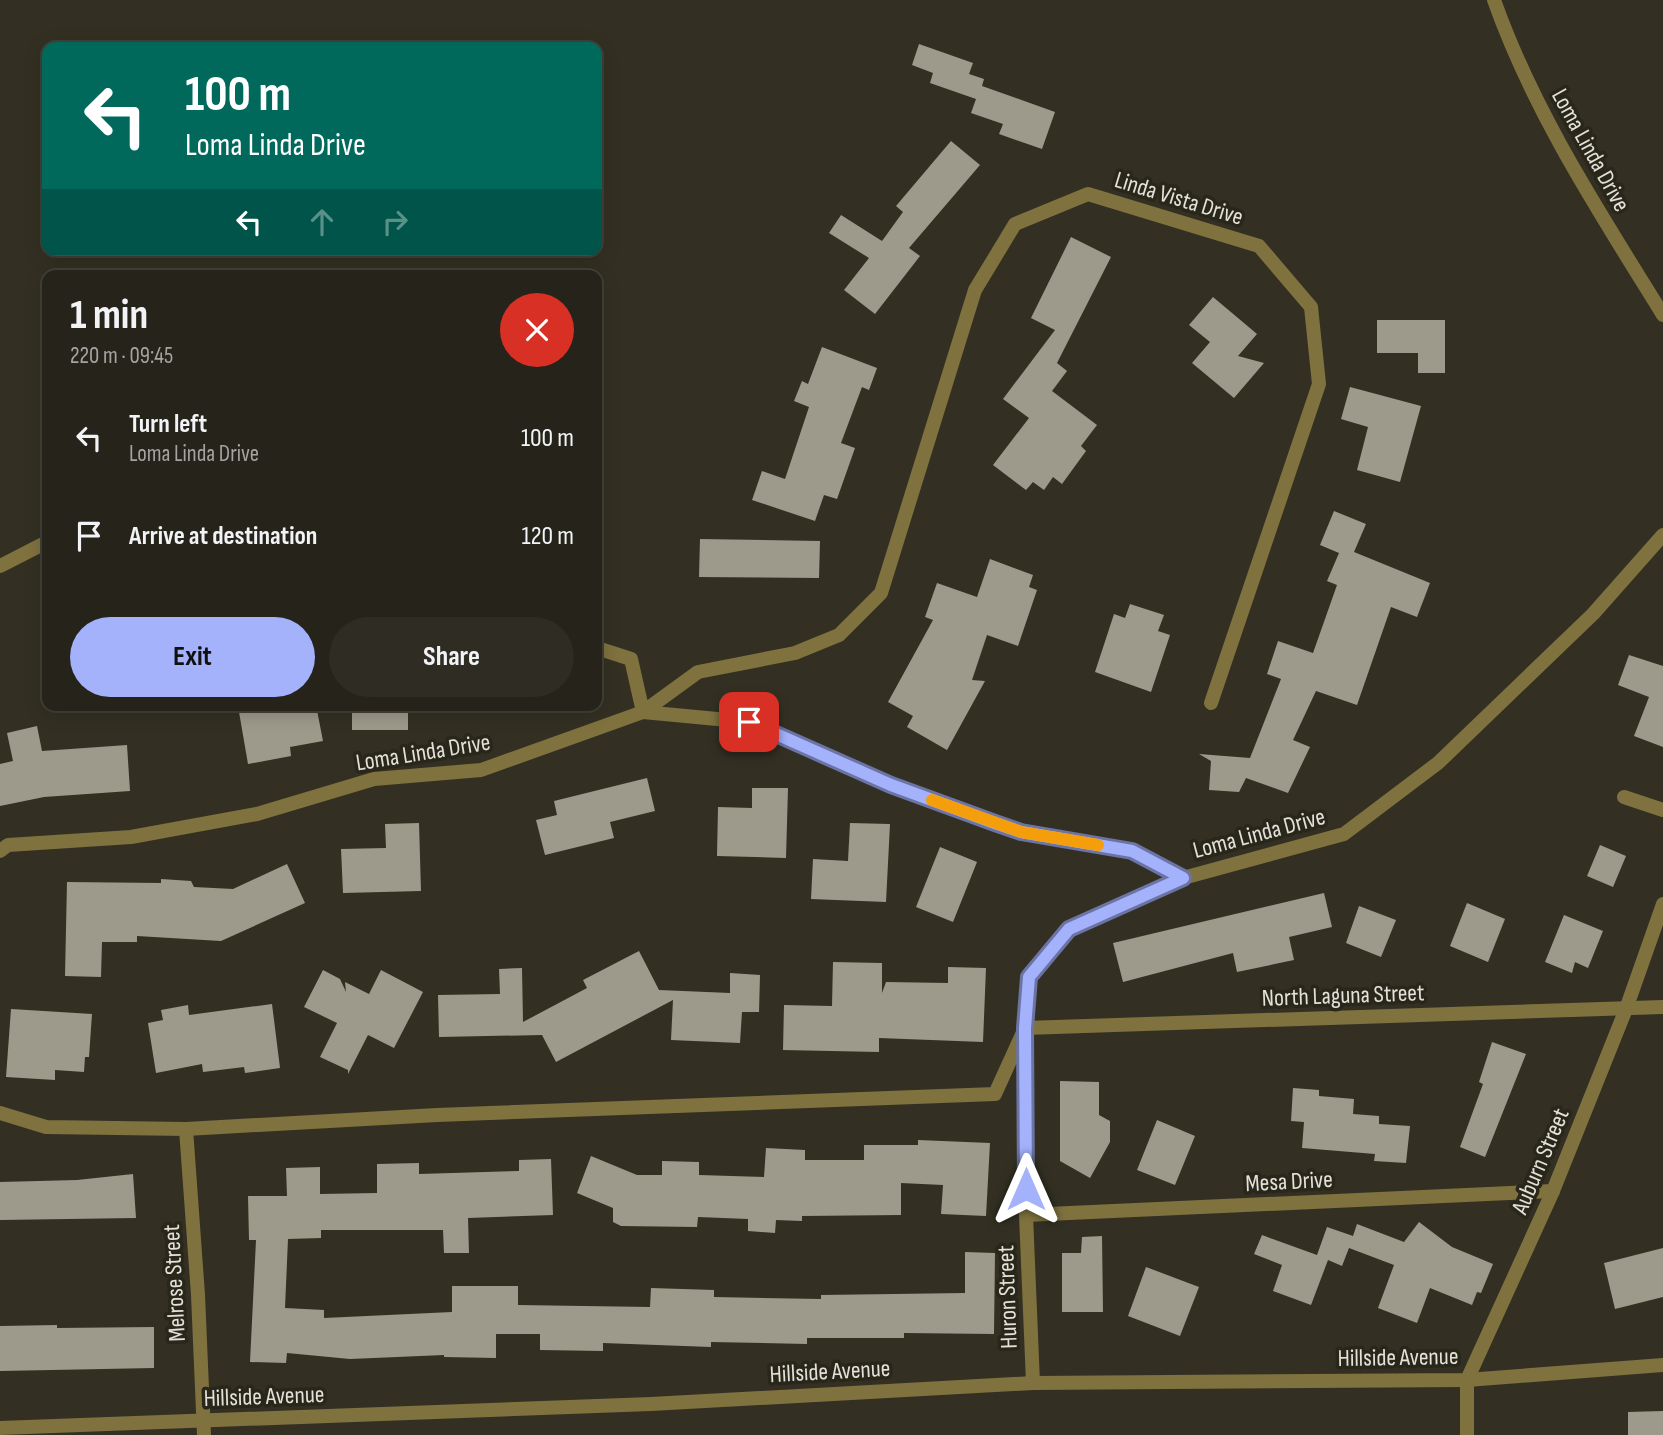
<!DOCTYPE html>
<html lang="en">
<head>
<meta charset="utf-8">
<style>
  :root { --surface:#26241a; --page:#2e2c23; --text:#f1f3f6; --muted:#a4a4a2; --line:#424139; --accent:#a4b2fc }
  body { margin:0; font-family:"Sofia Sans Condensed",sans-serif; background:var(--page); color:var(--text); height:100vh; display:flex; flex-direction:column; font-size:26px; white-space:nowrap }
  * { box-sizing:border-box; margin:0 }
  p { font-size:23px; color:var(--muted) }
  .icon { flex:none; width:38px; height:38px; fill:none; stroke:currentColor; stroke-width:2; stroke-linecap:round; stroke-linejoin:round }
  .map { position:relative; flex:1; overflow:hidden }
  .drawer { position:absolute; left:42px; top:270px; width:560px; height:441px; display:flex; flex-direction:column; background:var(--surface); border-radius:14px; box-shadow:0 4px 18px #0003,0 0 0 2px var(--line) }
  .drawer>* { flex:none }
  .banner { position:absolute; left:42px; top:42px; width:560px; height:214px; border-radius:14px; box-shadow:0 4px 18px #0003,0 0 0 2px var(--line); background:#00695c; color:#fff; overflow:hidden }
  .pin { position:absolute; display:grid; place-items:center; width:60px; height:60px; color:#fff; margin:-30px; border-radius:14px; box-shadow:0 4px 10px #0006 }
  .me { position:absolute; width:77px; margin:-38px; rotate:0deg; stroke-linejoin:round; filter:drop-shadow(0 0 5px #0008) }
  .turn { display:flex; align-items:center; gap:24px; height:147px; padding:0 28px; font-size:32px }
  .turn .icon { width:91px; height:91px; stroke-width:2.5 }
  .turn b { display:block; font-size:49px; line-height:60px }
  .lanes { display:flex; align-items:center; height:66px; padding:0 28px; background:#0003; justify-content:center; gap:35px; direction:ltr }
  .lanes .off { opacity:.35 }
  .round { display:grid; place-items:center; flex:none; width:74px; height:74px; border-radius:37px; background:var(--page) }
  .overview { display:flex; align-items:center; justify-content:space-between; height:119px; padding:0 28px }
  h1 { font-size:42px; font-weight:700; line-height:52px }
  .primary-button { display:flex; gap:14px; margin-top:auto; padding:14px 28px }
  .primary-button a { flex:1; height:80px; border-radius:42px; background:var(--accent); color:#111; font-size:28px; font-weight:700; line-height:80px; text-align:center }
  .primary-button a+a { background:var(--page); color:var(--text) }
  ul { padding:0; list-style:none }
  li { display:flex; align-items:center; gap:21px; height:98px; padding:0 28px }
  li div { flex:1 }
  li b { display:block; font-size:26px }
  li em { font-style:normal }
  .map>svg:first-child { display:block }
</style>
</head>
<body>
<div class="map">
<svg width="1663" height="1435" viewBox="0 0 1663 1435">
  <rect width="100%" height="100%" fill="#333023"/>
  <g fill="#9e9a8b">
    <polygon points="919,44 973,63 969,74 984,79 982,86 1055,112 1042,149 999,134 1003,124 971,113 976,99 930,83 933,73 912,65"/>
    <polygon points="951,141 980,165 909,248 920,256 875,314 844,290 869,258 829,233 841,215 882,241 903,212 896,206"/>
    <polygon points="1071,237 1111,257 1057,363 1067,371 1052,391 1097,425 1081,446 1086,451 1062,484 1053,477 1044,490 1033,482 1026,490 993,465 1029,418 1003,399 1055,330 1031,318"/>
    <polygon points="1213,297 1257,334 1238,356 1264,363 1234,398 1192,363 1210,342 1189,325"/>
    <polygon points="1377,320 1445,320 1445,373 1418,373 1418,353 1377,353"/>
    <polygon points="822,347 877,368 869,390 862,387 841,443 855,448 837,499 824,495 815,521 752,500 762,471 785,479 809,407 794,401 802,381 808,384"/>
    <polygon points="1350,387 1421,406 1400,482 1357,470 1368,427 1341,419"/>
    <polygon points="1334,511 1366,524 1354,552 1430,583 1417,617 1391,607 1357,705 1316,691 1293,740 1310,747 1288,793 1246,778 1239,792 1209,790 1211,761 1199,754 1250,758 1281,679 1267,674 1278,641 1313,653 1337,585 1327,581 1339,553 1320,545"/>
    <polygon points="700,539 820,541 819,578 699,577"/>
    <polygon points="990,559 1033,575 1029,587 1037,590 1018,646 987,635 972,680 985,681 947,750 907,727 913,716 888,702 933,620 925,617 937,583 977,597"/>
    <polygon points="1130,604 1164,615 1158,631 1170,635 1151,692 1095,672 1114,614 1125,618"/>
    <polygon points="1629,655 1663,666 1663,747 1634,736 1649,697 1618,685"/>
    <polygon points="274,705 316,705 323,741 290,747 291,756 248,764 239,712"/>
    <rect x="352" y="705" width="56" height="25"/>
    <polygon points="37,726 42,751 127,745 130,791 44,797 0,806 0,764 13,761 7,733"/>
    <polygon points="647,778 655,811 610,822 614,838 545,855 536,820 557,815 554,801"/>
    <polygon points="752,788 788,788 786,858 717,856 718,807 752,808"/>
    <polygon points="419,823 421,891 343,893 341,849 386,848 385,824"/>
    <polygon points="850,823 890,824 886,902 811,899 813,859 848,861"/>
    <polygon points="1600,845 1626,856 1613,887 1587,876"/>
    <polygon points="940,847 977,862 953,922 916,907"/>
    <polygon points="287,864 305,903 221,941 137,936 137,942 102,942 101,977 65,976 67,882 161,883 161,879 191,881 194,887 233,889"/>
    <polygon points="1324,893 1332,927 1289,937 1294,960 1237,972 1233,953 1123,982 1113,943"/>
    <polygon points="1467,903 1505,919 1488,962 1450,946"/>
    <polygon points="1359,906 1396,920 1381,957 1346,943"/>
    <polygon points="1564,915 1603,931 1588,968 1575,962 1572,973 1545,962"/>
    <polygon points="639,951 659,990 730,993 730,973 760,975 759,1012 742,1012 740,1043 671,1040 673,1000 556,1062 542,1035 439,1037 438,995 500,994 499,969 522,968 523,1022 587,988 583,980"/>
    <polygon points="833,962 882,963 882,993 886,982 948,983 948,967 986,968 983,1042 879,1038 879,1052 783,1050 784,1005 832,1006"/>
    <polygon points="323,970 340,979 346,992 345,982 369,994 381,970 423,992 394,1048 368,1035 348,1074 348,1070 320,1057 337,1023 304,1007"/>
    <polygon points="272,1004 280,1068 245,1073 244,1067 203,1072 202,1064 156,1073 148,1023 163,1020 161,1010 188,1005 189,1015"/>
    <polygon points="11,1009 92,1014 89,1057 85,1057 84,1072 55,1070 55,1080 6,1077"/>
    <polygon points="1492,1042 1526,1054 1485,1157 1460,1147 1483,1084 1479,1082"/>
    <polygon points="1060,1081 1099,1082 1099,1115 1110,1121 1110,1142 1090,1178 1060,1161"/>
    <polygon points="1293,1088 1319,1090 1319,1096 1354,1099 1353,1114 1379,1116 1379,1124 1410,1126 1406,1163 1374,1161 1375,1154 1302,1148 1304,1122 1291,1121"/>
    <polygon points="1157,1120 1195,1136 1175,1185 1137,1170"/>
    <polygon points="918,1140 990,1143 986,1216 941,1214 943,1185 901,1183 901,1215 802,1216 802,1221 776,1220 775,1233 748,1231 748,1219 698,1217 697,1227 621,1226 613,1222 613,1208 577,1193 591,1156 637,1175 662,1175 662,1161 699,1162 699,1175 764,1177 766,1148 805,1150 805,1160 864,1160 864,1145 918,1145"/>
    <polygon points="551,1159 553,1215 468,1218 469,1253 444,1253 443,1230 321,1230 321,1238 288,1239 285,1308 324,1310 324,1318 452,1312 452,1286 518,1286 518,1305 650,1307 651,1288 714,1290 714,1297 821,1299 821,1295 965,1293 965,1252 995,1253 994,1334 904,1333 904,1338 807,1338 807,1344 711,1342 711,1347 603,1343 603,1351 540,1350 540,1334 496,1334 496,1358 444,1357 444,1355 350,1359 287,1353 286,1363 250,1362 256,1240 249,1240 248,1196 287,1196 286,1168 320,1167 320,1194 377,1193 377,1164 419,1163 419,1174 519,1171 519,1160"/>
    <polygon points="133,1174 136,1218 0,1220 0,1182 77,1180"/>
    <polygon points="1419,1222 1452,1247 1493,1264 1481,1293 1477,1292 1472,1305 1430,1288 1417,1323 1378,1308 1394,1265 1349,1248 1342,1266 1328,1260 1311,1305 1273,1291 1282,1265 1254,1254 1262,1235 1317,1255 1327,1227 1353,1236 1357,1224 1404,1242"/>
    <polygon points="1102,1236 1103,1312 1062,1312 1062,1253 1081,1253 1082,1237"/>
    <polygon points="1663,1248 1663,1297 1615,1309 1604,1263"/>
    <polygon points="1146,1267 1199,1287 1180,1336 1128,1316"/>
    <polygon points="57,1325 57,1328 154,1327 154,1368 0,1371 0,1326"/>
    <polygon points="1663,1411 1663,1435 1628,1435 1628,1412"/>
  </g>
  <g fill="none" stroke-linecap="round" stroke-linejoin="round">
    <g stroke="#7f723e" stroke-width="14">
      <path d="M1494,0c40,113 106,213 169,315"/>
      <polyline points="0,566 47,542"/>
      <polyline points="597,648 631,659 643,712 698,672 795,653 839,635 881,593 975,290 1015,224 1088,194 1259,246 1311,307 1319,384 1211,703"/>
      <polyline points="1624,797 1663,810"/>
      <polyline points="0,851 8,845 131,837 257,814 374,779 481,770 643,712 749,722 891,785 1021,832 1132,851 1183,878"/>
      <polyline points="0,1113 46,1127 186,1129 437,1115 995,1094 1025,1028 1663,1007"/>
      <polyline points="186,1129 198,1295 204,1435"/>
      <polyline points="1026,1215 1553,1191"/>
      <polyline points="1033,1383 1026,1215 1025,1028 1029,977 1069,929 1183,878 1344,834 1438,763 1593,614 1663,535"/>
      <polyline points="0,1428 651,1404 1033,1383 1467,1380 1663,1365"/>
      <polyline points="1467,1435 1467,1380 1553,1191 1626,1009 1663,904"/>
    </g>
  </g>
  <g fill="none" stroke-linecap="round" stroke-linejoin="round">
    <g stroke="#6b74a4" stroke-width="18">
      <polyline id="route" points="749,722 891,785 995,823 1021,832 1132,851 1183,878 1069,929 1029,977 1025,1028 1026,1189"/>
    </g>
    <use href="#route" stroke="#a4b2fc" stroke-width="12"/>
    <polyline stroke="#f59e0b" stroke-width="12" points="932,800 1021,832 1098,845"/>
  </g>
  <g text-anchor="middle" stroke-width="7" stroke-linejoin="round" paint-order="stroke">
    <g font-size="24" fill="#e3e1d9" stroke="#29261a">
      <text transform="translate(1591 150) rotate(61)" y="8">Loma Linda Drive</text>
      <text transform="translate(1179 198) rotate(17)" y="8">Linda Vista Drive</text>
      <text transform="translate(423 752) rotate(-9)" y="8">Loma Linda Drive</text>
      <text transform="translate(1259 833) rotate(-15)" y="8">Loma Linda Drive</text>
      <text transform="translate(1343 995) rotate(-2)" y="8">North Laguna Street</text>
      <text transform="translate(1540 1161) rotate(-67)" y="8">Auburn Street</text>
      <text transform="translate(1289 1181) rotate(-3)" y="8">Mesa Drive</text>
      <text transform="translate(174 1283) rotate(-93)" y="8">Melrose Street</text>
      <text transform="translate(1007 1297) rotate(-92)" y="8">Huron Street</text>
      <text transform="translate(1398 1357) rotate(-1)" y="8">Hillside Avenue</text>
      <text transform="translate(830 1371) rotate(-3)" y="8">Hillside Avenue</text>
      <text transform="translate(264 1396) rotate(-2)" y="8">Hillside Avenue</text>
    </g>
  </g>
</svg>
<div class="pin" style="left:749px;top:722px;background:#d93025"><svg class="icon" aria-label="arrive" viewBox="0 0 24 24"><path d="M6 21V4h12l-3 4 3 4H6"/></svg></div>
<svg class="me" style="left:1026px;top:1189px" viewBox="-20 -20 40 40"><path d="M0-17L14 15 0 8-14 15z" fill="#a4b2fc" stroke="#fff" stroke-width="4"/></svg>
<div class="banner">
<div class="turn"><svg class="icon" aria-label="left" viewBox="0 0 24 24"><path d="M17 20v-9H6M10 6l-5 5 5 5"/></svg><div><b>100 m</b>Loma Linda Drive</div></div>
<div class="lanes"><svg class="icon" aria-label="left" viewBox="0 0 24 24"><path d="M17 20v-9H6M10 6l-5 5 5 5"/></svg><svg class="icon off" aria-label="ahead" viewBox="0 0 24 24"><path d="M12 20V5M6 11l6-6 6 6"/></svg><svg class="icon off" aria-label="right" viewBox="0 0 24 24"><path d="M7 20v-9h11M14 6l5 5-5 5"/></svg></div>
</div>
<section class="drawer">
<div class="overview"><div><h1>1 min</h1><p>220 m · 09:45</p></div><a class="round" style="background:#d93025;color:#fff"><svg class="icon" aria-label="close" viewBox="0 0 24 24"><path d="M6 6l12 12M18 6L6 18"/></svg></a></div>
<ul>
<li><svg class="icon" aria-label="left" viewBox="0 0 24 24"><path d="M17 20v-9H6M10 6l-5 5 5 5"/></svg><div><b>Turn left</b><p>Loma Linda Drive</p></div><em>100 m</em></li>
<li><svg class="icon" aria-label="arrive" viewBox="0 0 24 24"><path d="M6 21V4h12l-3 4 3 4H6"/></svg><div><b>Arrive at destination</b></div><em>120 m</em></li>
</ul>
<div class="primary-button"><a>Exit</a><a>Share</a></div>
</section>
</div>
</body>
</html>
